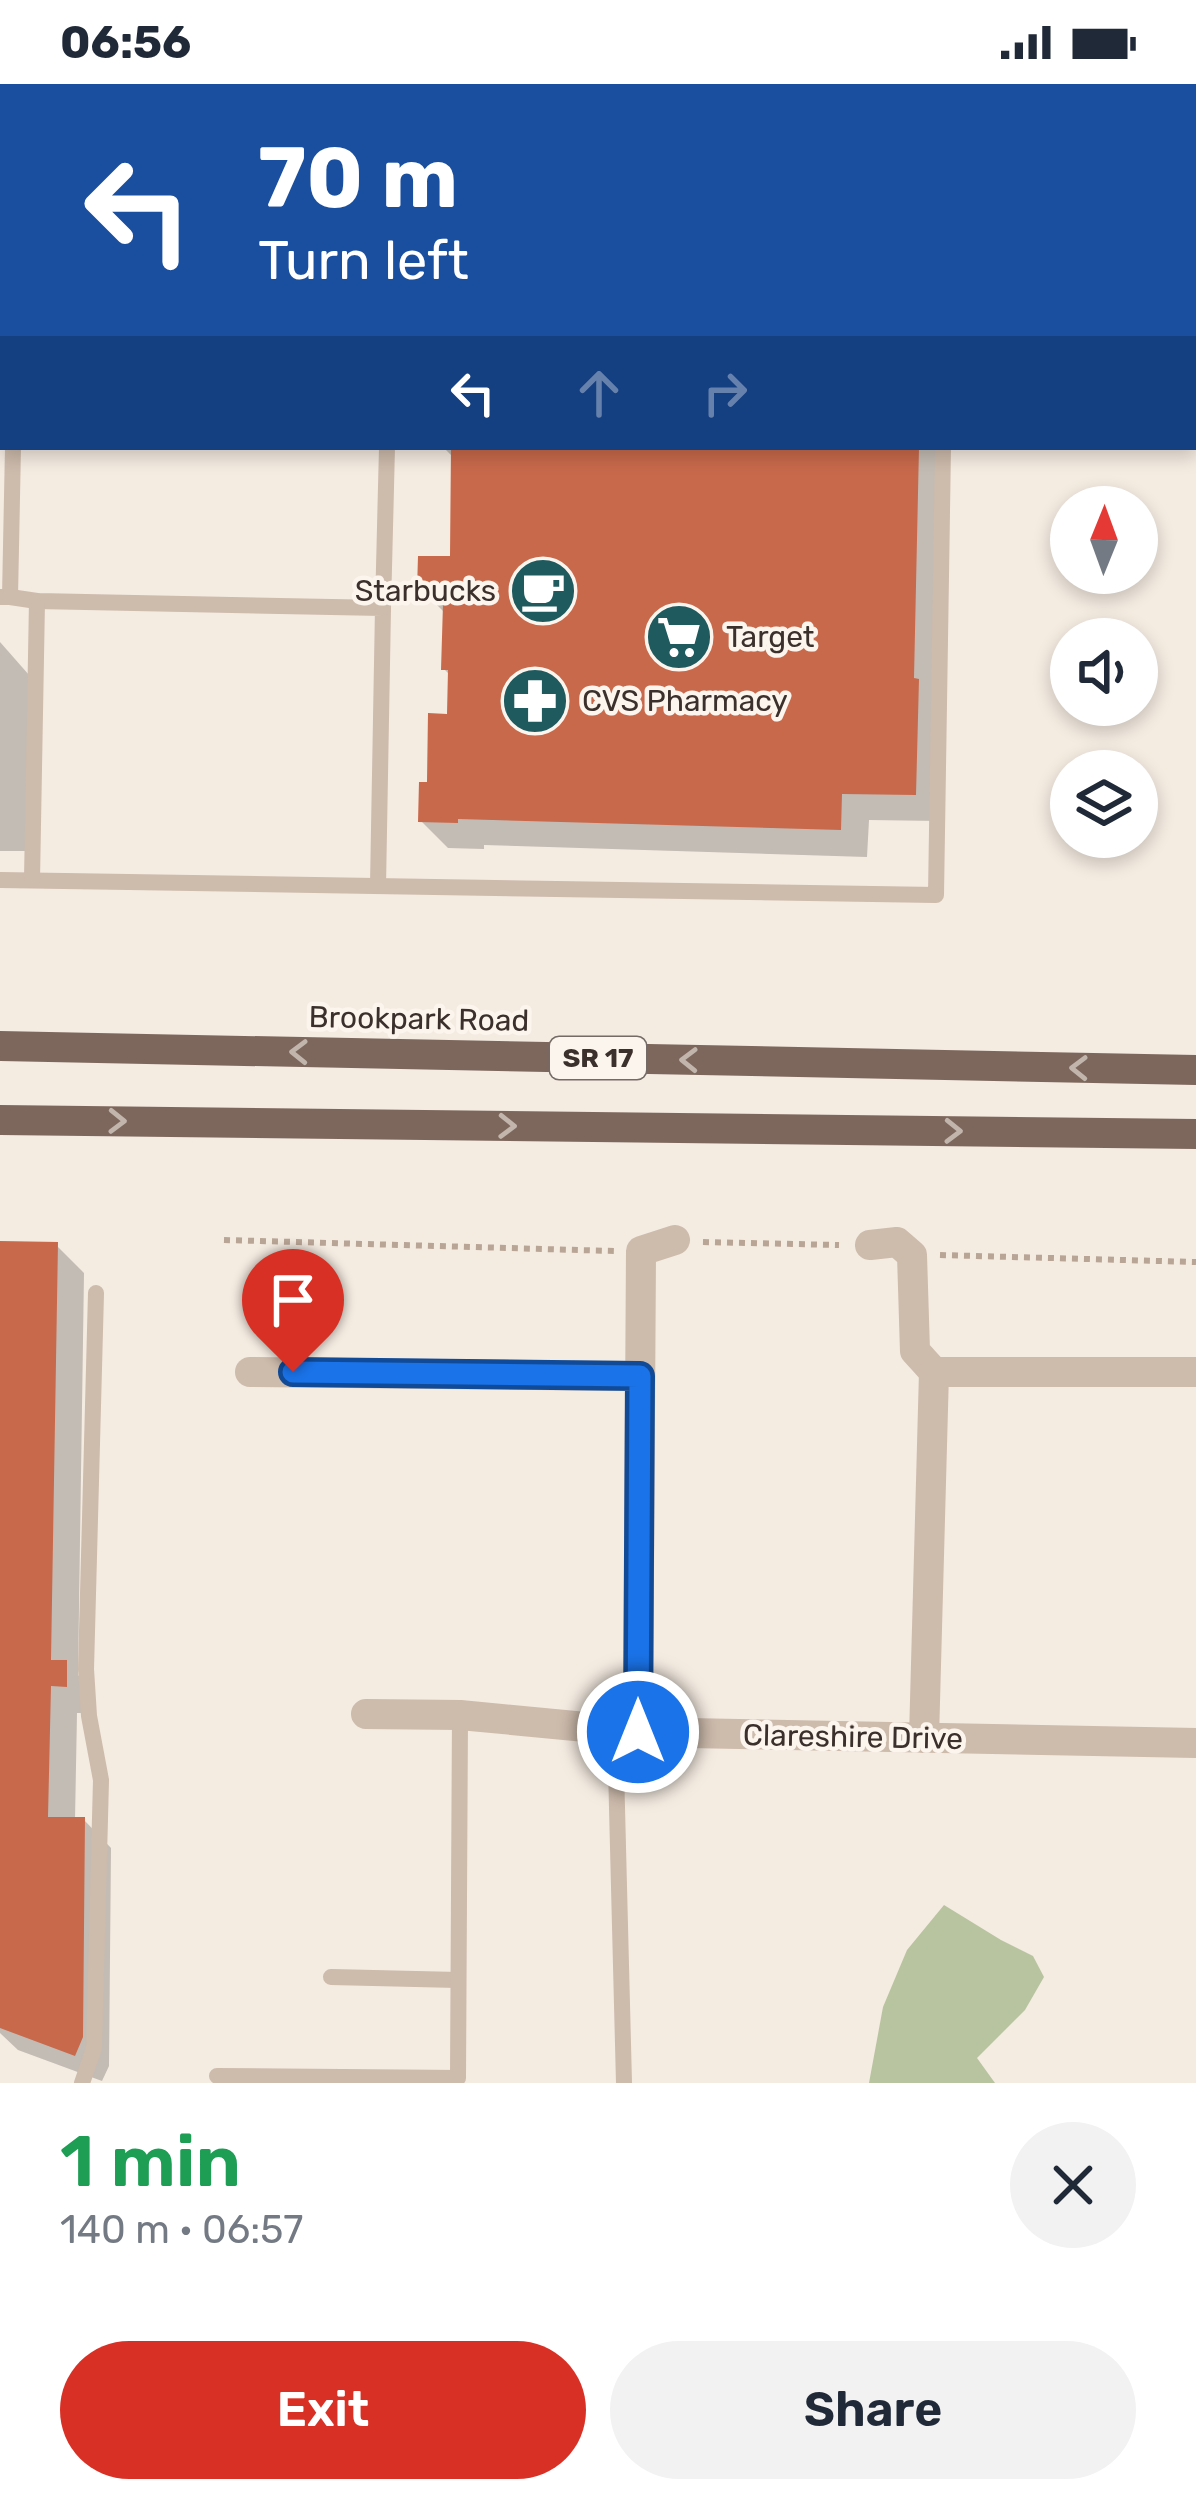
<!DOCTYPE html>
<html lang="en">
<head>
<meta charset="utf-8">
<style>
  :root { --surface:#fff; --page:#f2f2f3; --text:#1f2937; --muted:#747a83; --accent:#d93025 }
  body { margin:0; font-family:Rubik,sans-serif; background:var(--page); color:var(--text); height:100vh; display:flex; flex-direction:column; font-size:45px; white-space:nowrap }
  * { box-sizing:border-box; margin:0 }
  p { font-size:39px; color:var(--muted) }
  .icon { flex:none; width:66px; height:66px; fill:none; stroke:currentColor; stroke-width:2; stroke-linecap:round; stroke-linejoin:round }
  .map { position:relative; height:1999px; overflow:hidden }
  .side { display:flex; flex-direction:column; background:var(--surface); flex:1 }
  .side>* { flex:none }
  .hud { position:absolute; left:0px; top:0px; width:1197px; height:366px; box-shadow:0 6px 18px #0003; background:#1a4fa0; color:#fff; overflow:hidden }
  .needle { width:78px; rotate:1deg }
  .buttons { position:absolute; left:1050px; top:402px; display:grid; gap:24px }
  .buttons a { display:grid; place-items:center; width:108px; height:108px; border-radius:50%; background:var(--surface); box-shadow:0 6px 18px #0003; font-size:60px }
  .pin { position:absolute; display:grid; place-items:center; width:102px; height:102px; color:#fff; margin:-123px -51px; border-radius:50% 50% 50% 0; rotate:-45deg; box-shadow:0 0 12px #0007 }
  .pin .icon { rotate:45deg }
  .me { position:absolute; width:132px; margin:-66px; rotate:0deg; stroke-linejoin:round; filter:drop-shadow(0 0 9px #0008) }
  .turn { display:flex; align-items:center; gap:42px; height:252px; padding:0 60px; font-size:54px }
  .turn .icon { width:156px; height:156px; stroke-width:2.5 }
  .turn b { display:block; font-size:84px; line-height:102px }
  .lanes { display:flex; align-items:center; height:114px; padding:0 60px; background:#0003; justify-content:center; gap:60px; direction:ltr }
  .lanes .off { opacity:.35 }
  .round { display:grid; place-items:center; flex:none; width:126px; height:126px; border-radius:63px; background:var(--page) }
  .head { display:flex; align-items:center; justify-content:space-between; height:204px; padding:0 60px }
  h1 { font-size:72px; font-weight:600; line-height:90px; color:#1e9e55 }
  .button { display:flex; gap:24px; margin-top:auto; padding:24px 60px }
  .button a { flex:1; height:138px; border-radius:72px; background:var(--accent); color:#fff; font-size:48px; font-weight:600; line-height:138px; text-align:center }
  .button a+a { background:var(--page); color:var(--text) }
  .status { display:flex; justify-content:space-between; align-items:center; height:84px; padding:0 60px; background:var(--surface); direction:ltr }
  .status svg { height:33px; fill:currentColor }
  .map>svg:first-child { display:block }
</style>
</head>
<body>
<div class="status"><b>06:56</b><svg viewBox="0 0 49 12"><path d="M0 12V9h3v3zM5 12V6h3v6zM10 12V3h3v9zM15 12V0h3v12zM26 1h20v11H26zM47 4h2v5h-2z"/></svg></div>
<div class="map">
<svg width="1196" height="1999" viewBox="0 0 1196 1999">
  <rect width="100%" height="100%" fill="#f4ebe1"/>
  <polygon fill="#b8c4a0" points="944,1821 1001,1856 1033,1872 1044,1893 1025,1926 977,1974 995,1999 869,1999 883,1923 907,1866"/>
  <g fill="#0003">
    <polygon points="443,363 946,363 942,737 869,736 867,773 484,761 484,765 448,764 421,737 450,633 451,592 444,585 446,530 420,504 453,475 454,374"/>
    <polygon points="0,558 29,591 26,767 0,767"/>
    <polygon points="0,1160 56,1161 84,1189 78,1591 93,1607 93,1629 77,1629 75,1736 84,1736 111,1764 109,1982 102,1997 18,1966 0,1949"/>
  </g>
  <g fill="#c8694b">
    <polygon points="451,363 919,363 914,594 919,595 916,711 842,710 841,746 458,735 458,739 418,738 419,698 427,698 428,629 447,630 448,586 441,586 443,520 449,520 449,507 417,506 418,472 450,472"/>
    <polygon points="0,1157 58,1158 51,1576 67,1576 67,1603 51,1602 48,1733 85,1733 83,1953 75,1972 0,1944"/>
  </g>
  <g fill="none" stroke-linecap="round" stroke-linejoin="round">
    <g stroke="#b9a596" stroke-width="6" stroke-dasharray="6 6" stroke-linecap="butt">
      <polyline points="224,1156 614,1167"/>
      <polyline points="703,1158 839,1161"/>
      <polyline points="940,1171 1196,1178"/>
    </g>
    <g stroke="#cdbbac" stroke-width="16">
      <polyline points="0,73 3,73"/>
      <polyline points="0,340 3,340"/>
      <polyline points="1,513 10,513 13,363"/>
      <polyline points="10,513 37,517 383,524 378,802"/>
      <polyline points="383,524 387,363"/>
      <polyline points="0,796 936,811 943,363"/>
      <polyline points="32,796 37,517"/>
      <polyline points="615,1645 624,1999"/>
      <polyline points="331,1893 458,1896"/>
      <polyline points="217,1992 458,1994 460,1631"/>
      <polyline points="82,1999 94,1964 101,1696 89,1632 86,1585 96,1209"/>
    </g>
    <g stroke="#cdbbac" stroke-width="30">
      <polyline points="870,1161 897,1158 912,1171 915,1267 934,1288"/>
      <polyline points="250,1288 639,1292"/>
      <polyline points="366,1630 460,1631 638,1648 1196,1659"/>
      <polyline points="638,1648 641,1167 675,1156"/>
      <polyline points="924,1654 934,1288 1196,1288"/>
    </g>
    <g stroke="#7d675c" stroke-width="30">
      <polyline points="0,962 1196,986"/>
      <polyline points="0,1036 1196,1050"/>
    </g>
  </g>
  <defs><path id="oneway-chevron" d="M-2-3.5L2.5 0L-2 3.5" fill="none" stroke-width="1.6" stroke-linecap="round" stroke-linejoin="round" transform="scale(3)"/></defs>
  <g stroke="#c2b5ac">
    <use href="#oneway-chevron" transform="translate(299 968) rotate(-179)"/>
    <use href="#oneway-chevron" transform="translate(689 976) rotate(-179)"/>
    <use href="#oneway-chevron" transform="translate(1079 984) rotate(-179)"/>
    <use href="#oneway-chevron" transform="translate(117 1037) rotate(1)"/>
    <use href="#oneway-chevron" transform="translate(507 1042) rotate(1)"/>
    <use href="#oneway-chevron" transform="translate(953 1047) rotate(1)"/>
  </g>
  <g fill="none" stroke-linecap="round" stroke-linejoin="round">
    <g stroke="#114b97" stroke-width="30">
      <polyline id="route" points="293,1288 640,1292 638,1648"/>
    </g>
    <use href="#route" stroke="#1a73e8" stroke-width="21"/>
  </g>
  <defs>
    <g id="cafe-disc" transform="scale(3.45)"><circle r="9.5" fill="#1f5a5e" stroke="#fbf5ee"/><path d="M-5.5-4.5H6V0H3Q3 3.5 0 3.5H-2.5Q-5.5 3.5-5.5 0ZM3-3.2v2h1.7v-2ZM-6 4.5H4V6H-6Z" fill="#fff"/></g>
    <g id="supermarket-disc" transform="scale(3.45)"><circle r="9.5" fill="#1f5a5e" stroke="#fbf5ee"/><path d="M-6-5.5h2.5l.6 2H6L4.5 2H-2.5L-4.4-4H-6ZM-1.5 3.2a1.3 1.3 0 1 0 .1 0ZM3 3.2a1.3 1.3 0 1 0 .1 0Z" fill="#fff"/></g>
    <g id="pharmacy-disc" transform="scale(3.45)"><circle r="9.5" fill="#1f5a5e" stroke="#fbf5ee"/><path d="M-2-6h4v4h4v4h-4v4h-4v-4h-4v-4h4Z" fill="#fff"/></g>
  </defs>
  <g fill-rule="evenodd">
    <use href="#cafe-disc" x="543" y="507"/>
    <use href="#supermarket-disc" x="679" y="553"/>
    <use href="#pharmacy-disc" x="535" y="617"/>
  </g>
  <g text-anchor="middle" stroke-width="9" stroke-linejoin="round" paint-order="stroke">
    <rect fill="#fbf5ee" stroke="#756b66" stroke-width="3" x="550" y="953" width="96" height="42" rx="9"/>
    <g font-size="27" font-weight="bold" fill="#3b302b">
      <text x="598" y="983">SR 17</text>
    </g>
    <g font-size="30" fill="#3b302b" stroke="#fbf5ee" text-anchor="start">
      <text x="496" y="517" text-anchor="end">Starbucks</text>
      <text x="726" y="563">Target</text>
      <text x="582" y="627">CVS Pharmacy</text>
    </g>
    <g font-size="30" fill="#3b302b" stroke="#fbf5ee">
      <text transform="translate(419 935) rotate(1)" y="10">Brookpark Road</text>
      <text transform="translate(853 1653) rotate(1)" y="10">Clareshire Drive</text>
    </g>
  </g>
</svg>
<div class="buttons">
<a><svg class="needle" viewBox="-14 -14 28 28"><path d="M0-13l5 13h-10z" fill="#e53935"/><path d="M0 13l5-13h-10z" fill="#747a83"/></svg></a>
<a><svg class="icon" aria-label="sound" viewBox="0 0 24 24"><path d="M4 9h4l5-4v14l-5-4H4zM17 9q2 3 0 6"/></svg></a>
<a><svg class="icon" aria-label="layers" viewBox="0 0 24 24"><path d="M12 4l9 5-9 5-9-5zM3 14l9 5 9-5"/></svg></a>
</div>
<div class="pin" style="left:293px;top:1288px;background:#d93025"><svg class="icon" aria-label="arrive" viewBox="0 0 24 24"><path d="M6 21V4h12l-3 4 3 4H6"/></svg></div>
<svg class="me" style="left:638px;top:1648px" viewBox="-20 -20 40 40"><circle r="17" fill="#1a73e8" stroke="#fff" stroke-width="3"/><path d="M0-11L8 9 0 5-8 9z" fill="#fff"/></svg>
<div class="hud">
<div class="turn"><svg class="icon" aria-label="left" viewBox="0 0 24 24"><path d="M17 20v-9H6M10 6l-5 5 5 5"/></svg><div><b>70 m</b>Turn left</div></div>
<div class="lanes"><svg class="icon" aria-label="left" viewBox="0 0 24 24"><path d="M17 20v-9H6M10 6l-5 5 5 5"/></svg><svg class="icon off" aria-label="ahead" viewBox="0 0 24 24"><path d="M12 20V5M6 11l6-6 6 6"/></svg><svg class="icon off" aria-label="right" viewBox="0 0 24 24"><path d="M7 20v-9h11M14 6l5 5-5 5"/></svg></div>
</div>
</div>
<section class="side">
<div class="head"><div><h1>1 min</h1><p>140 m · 06:57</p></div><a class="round"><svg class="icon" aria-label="close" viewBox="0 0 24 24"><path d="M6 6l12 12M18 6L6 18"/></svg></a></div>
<div class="button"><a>Exit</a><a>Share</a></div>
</section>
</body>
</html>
